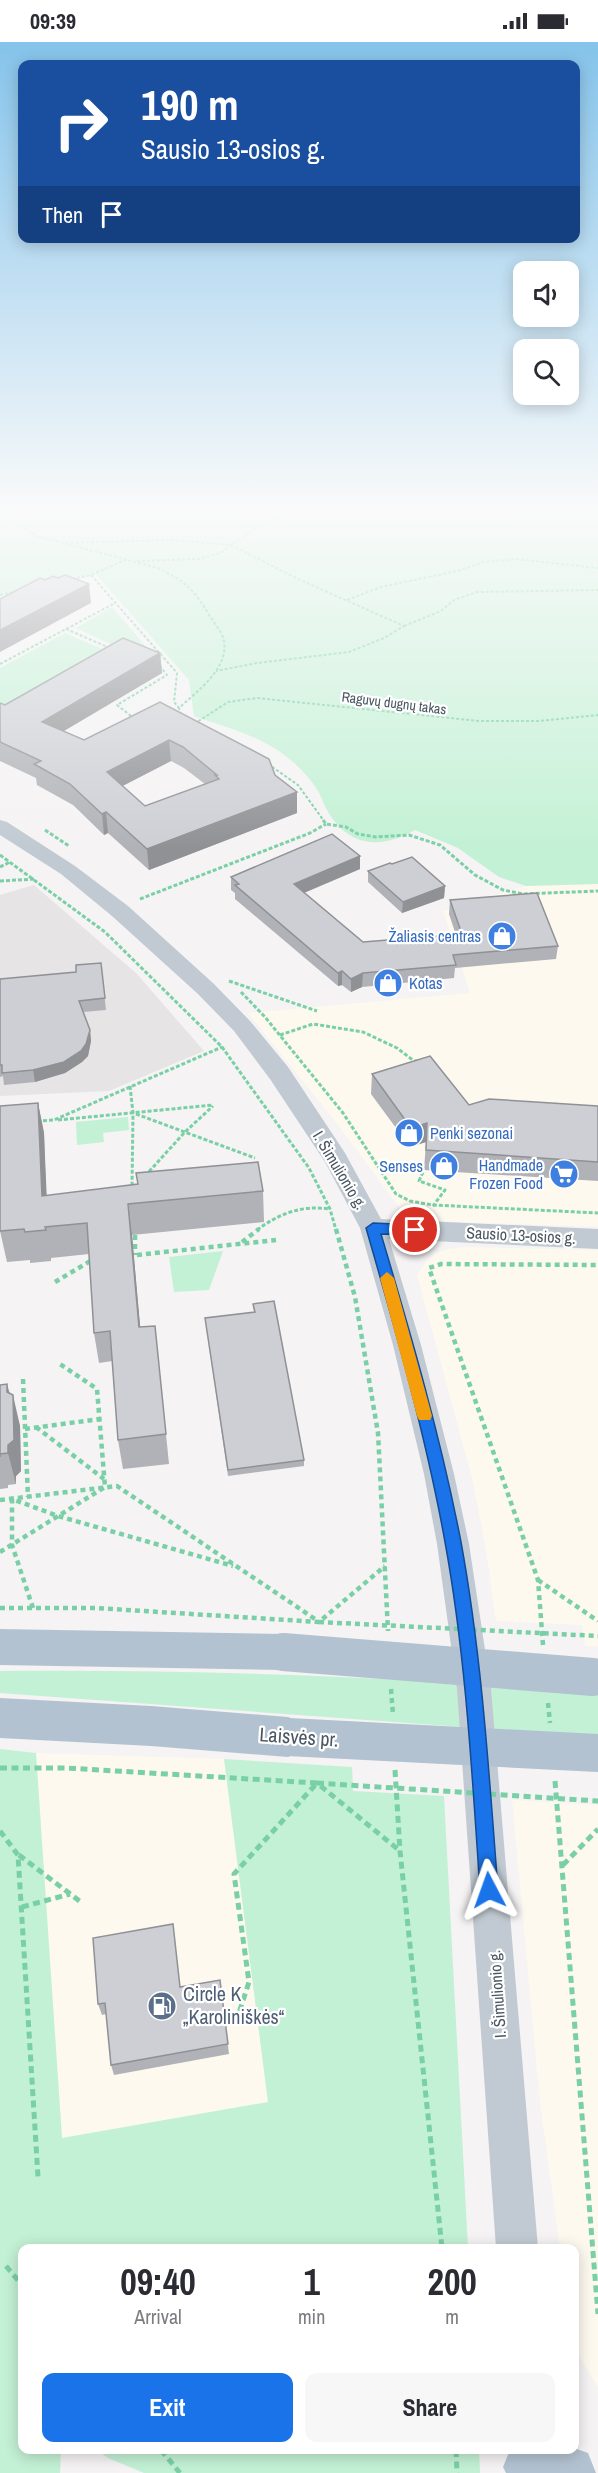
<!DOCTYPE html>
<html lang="en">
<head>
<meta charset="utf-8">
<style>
  :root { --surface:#fff; --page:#f7f7f7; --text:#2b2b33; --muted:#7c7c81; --accent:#1a73e8 }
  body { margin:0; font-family:"Archivo Narrow",sans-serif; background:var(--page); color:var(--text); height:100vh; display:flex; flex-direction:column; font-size:22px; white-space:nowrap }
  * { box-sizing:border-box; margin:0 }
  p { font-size:20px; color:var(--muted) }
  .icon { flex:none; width:33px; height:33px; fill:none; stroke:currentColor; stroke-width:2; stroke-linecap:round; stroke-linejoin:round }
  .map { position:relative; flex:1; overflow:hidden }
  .side { position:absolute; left:18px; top:2202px; width:561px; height:210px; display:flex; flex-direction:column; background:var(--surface); border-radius:12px; box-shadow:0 3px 15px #0003 }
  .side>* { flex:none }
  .guide { position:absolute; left:18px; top:18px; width:562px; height:183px; border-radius:12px; box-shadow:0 3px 15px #0003; background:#1a4fa0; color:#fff; overflow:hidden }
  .controls { position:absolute; left:513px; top:219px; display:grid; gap:12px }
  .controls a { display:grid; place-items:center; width:66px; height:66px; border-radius:12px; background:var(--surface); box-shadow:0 3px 15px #0003; font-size:30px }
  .pin { position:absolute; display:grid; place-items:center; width:51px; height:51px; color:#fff; margin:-26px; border:3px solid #fff; border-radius:50%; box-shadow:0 2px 6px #0007 }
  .me { position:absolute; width:66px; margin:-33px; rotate:356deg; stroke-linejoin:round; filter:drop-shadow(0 0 4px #0008) }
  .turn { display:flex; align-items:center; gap:21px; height:126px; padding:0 24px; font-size:27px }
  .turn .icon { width:78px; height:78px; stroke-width:2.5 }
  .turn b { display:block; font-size:42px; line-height:51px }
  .then { display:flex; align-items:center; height:57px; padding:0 24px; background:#0003; gap:12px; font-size:22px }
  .eta { display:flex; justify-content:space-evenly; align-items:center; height:102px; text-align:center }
  .eta b { font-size:36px; font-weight:800; line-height:42px }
  .button { display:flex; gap:12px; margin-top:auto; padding:12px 24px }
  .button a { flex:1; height:69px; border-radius:12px; background:var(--accent); color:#fff; font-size:24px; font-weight:800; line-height:69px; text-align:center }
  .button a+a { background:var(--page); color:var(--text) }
  .status { display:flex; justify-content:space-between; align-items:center; height:42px; padding:0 30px; background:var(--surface); direction:ltr }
  .status svg { height:16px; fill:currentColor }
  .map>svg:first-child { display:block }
</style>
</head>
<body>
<div class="status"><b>09:39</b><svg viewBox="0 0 49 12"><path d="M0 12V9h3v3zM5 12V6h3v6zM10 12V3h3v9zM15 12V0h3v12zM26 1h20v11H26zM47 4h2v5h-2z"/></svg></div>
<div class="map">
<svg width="598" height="2431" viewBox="0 0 598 2431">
  <rect width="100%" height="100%" fill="#f5f3f3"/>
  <g fill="#fdf9ef">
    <polygon points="598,842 598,1185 431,1179 407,1171 398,1164 339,1084 248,971 470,951 443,869 526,844"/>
    <polygon points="466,1205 598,1208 598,1604 585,1604 582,1583 496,1579 486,1508 473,1440 417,1233 427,1218 436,1211 448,1207"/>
    <polygon points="36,1711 224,1717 268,2060 62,2096"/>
    <polygon points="512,1758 598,1763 598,2345 582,2320 575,2299 574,2206 560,2206 540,2061"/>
  </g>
  <polygon fill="#e6e4e5" points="34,843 136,931 204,1009 109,1049 0,1054 0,853"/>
  <g fill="#c3f1d5">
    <path d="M0,467h598v375l-72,2 -27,-9 -41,-29 -43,-18c-35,19 -64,18 -87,-18 -4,-7 -6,-14 -10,-21 -8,-13 -22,-28 -35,-37 -26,-19 -58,-27 -89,-38l-5,-36 -94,-107 -95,22z"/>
    <polygon points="112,565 154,614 117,605 76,586"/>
    <polygon points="65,591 107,609 7,664 0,661 0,626"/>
    <polygon points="128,1075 129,1088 103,1091 104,1100 77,1103 76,1080"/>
    <polygon points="223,1209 209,1248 174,1250 169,1215"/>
    <path d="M0,1629c199,-2 400,6 598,22v44l-598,-44z"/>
    <polygon points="0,1707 36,1711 62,2096 268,2060 224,1717 352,1725 353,1749 444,1754 468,2206 22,2206 22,2408 61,2408 60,2431 0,2431"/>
    <polygon points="97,2408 479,2408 480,2431 144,2431 108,2416"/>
  </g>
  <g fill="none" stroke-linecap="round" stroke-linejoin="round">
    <g stroke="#7ad0a6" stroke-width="2" stroke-dasharray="3 2" stroke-linecap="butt">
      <path d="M0,468l22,18 15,8 121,32c26,13 35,20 50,45 5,9 14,18 16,28 5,28 -28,51 -45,67l2,6"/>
      <polyline points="66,501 171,498 231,503 298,537 404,584 384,596 349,610 257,621 216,629"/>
      <polyline points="137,519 198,517 220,511 263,481 304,467"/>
      <polyline points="91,533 177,631 174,660 179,666"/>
      <polyline points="72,537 91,533 127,517"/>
      <polyline points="0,553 15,550"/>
      <polyline points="347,558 381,545 457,529 484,520 517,517 598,526"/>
      <polyline points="404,584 441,569 454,558 477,550 598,548"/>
      <polyline points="66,587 112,607"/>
      <polyline points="0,622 115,561"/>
      <polyline points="135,677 117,663 167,633 159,623"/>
      <polyline points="194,682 228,660 257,656 479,679 538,679 598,673"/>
      <polyline points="268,722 298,743 324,779"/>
    </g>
    <g stroke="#7ad0a6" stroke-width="3" stroke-dasharray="4 2" stroke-linecap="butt">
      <polyline points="323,778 326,782 346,785 358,792 376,795 409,793 440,803 475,833 503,848 523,852 598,849"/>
      <polyline points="45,788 69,804"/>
      <polyline points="0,813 105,890 222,1005 309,1126 330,1167 336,1188"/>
      <polyline points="0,825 10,820"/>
      <polyline points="0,839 35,837"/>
      <polyline points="140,857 310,791 326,782"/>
      <polyline points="229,939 317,969"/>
      <polyline points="241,950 265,975 343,1071 396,1152 410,1159 433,1163 598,1171"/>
      <polyline points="280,993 313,982 363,990 397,1006 414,1019 419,1019"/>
      <polyline points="130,1044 133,1071 132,1146"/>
      <polyline points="136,1072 255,1116"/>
      <polyline points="58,1078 213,1063"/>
      <polyline points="37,1079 54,1078 222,1005"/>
      <polyline points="423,1130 419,1139 445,1148 433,1164"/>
      <polyline points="145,1134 185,1090 213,1064"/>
      <path d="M257,1188c23,-17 45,-25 73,-21"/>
    </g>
    <g stroke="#7ad0a6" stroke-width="4.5" stroke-dasharray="5 4" stroke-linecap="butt">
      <polyline points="336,1187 355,1255 378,1391 388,1589"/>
      <polyline points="135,1193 135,1213"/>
      <polyline points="242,1200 259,1187"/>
      <polyline points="137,1213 276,1198"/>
      <polyline points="55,1240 92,1218"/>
      <polyline points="23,1337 28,1455"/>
      <polyline points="36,1385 104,1437"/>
      <polyline points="25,1387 100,1377"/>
      <polyline points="0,1458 117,1444 318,1579"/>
      <polyline points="0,1510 105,1445 97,1347 60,1322"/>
      <polyline points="538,1538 598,1579"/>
      <polyline points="0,1566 96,1566 319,1580 385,1524"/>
      <polyline points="33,1566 12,1503 12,1457 58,1474 233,1524"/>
      <polyline points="543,1603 538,1538 429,1226 441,1222 598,1223"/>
      <polyline points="391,1647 393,1673"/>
      <polyline points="548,1661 550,1681"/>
    </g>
    <g stroke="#7ad0a6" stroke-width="5" stroke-dasharray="7 4.5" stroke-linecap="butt">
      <polyline points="0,1726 66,1726 317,1741 400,1809"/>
      <polyline points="395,1728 400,1809 442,2206"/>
      <polyline points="555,1739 598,2272"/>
      <polyline points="0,1789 18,1813 38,2135"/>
      <polyline points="19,1813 82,1861"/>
      <polyline points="563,1823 598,1787"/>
      <polyline points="22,1865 70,1852"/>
      <polyline points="236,1980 249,1940 234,1832 317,1741"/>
      <polyline points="6,2224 22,2243"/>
      <polyline points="161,2408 180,2431"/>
      <polyline points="456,2408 457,2431"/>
    </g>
    <polygon fill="#c1cad2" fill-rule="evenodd" points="0,778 7,780 75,824 128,864 214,942 250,979 288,1025 345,1111 381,1177 598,1187 598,1207 389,1197 421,1303 454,1432 469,1502 491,1647 538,2206 496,2206 457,1647 437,1502 424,1432 393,1303 360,1186 325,1120 270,1037 234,989 198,952 112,874 61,832 0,793"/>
    <g fill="#b3c2d1" fill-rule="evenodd">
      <polygon points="0,1587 283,1592 297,1597 303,1610 297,1623 283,1628 0,1623"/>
      <polygon points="0,1656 151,1664 288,1675 303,1681 309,1695 303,1709 288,1715 151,1704 0,1696"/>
      <polygon points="574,2406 588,2411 596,2431 506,2431 503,2425 510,2408 574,2408"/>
    </g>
    <polyline stroke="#7ad0a6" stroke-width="4.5" stroke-dasharray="5 4" stroke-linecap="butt" points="319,1580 598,1594"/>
    <polyline stroke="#7ad0a6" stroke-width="5" stroke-dasharray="7 4.5" stroke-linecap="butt" points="317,1741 598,1759"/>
    <g stroke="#b3c2d1" stroke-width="38">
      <polyline points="283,1610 593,1635"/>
      <polyline points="288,1695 598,1711"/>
    </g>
  </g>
  <g fill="#b0b2b7" fill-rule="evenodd">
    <path d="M160,611l2,20 -98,58 20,9 76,-38 115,73 22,17v21l-148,57 -41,-37 -4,2 -31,-30 -36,-20 -1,-7 -36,-17v-58l5,2zM171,719l13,7 21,16 -60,22 -23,-20z"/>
    <polygon points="360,814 360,827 304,851 363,900 456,893 449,872 450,858 558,904 556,917 455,926 454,936 362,945 351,950 342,943 338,944 235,857 235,851 231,848 231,835"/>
    <polygon points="368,829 445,844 444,856 402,871 368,840"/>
    <polygon points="101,921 106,968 83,970 90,988 91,999 88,1014 82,1020 65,1031 35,1040 4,1043 3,1034 0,1035 0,937 76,930"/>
    <polygon points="372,1032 469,1063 598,1064 598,1139 424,1128 426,1100 410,1105 371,1052"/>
    <polygon points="38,1061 44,1091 46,1154 263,1149 264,1180 132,1193 140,1285 155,1284 169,1422 123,1427 118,1398 112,1319 99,1321 94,1291 89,1212 51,1216 51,1219 30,1221 30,1218 7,1220 0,1189"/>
    <polygon points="253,1262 304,1418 304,1424 228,1434 205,1276 254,1270"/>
    <polygon points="7,1342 20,1384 21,1429 16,1434 16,1442 8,1443 8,1446 0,1447 0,1343"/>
    <polygon points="173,1882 180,1945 220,1938 229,2012 114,2033 111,2023 106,1972 102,1973 98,1962"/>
  </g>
  <g fill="#909195">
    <polygon points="89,542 91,561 0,610 0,588"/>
    <polygon points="160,611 162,631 45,700 42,680"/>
    <polygon points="169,698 171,719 109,751 107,730"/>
    <polygon points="297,750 297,771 149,828 147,807"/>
    <polygon points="106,770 108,791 104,793 102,772"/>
    <polygon points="360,814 360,827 294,855 294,842"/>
    <polygon points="445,844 444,856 402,871 403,860"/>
    <polygon points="342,929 342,943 338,944 338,931"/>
    <polygon points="363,931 362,945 351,950 351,937"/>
    <polygon points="90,988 91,999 88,1014 82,1020 65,1031 35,1040 33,1028"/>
    <polygon points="38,1061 44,1091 48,1185 42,1154"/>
    <polygon points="427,1081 426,1100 410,1105 411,1086"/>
    <polygon points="128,1162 132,1193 143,1316 139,1285"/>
    <polygon points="7,1342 13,1368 13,1353 20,1384 21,1429 16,1434 16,1442 8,1411"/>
  </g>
  <g fill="#cdcfd5" stroke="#909195" stroke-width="1.5" fill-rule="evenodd">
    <polygon points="65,533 89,542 0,588 0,557 40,536 45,538 53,534 58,536"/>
    <path d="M123,596l37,15 -118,69 42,18 76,-38 109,57 6,16 22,17 -150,57 -41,-37 -4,2 -32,-30 -36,-20 7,-3 -41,-19v-39l5,2zM169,698l14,7 34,28h-2l4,4 -74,27 -38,-34z"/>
    <polygon points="332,792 360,814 294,842 363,900 462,892 450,858 537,851 558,904 453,913 456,923 363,931 351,937 342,929 338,931 235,843 239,842 231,835"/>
    <polygon points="412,815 445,844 403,860 368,829 390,821 392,822"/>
    <polygon points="101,921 105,956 79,959 90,988 86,1002 81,1009 64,1020 33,1028 2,1031 2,1023 0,1023 0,937 76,930 76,923"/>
    <polygon points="430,1014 469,1063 489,1057 598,1064 598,1120 426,1108 427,1081 411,1086 372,1032"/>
    <polygon points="38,1061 42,1154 138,1142 136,1131 258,1120 263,1149 128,1162 139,1285 155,1284 166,1392 118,1398 110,1289 94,1291 87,1181 45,1185 46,1188 25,1190 24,1187 0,1189 0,1064"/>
    <polygon points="274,1259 304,1418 228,1428 205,1276 255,1270 253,1262"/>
    <polygon points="7,1342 7,1350 13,1353 14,1398 8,1403 8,1411 0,1412 0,1415 0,1343"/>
    <polygon points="173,1882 180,1945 220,1938 228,2002 111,2023 105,1961 98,1962 93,1896"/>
  </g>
  <linearGradient id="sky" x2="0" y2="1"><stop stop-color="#85c3ea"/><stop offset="0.58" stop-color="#fafafa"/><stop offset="1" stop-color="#fafafa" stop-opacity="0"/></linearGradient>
  <rect width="598" height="807" fill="url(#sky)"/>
  <path fill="#1a73e8" stroke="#114b97" stroke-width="1.5" d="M373,1181l42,2 7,5 -7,5 -34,-1c30,101 60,204 80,308 21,115 28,232 37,348l-2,7 -7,3 -6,-3 -3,-7c-8,-116 -14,-233 -35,-348 -19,-106 -49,-210 -79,-314z"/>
  <polygon fill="#f59e0b" points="387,1230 394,1236 432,1374 430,1378 419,1378 417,1374 380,1236"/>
  <defs>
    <g id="shop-disc" transform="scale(1.5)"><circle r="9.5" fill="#3f7fe0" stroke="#fff"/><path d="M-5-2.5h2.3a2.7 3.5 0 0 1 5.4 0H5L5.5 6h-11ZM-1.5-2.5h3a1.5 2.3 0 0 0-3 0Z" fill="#fff"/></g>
    <g id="supermarket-disc" transform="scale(1.5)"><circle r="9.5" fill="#3f7fe0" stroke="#fff"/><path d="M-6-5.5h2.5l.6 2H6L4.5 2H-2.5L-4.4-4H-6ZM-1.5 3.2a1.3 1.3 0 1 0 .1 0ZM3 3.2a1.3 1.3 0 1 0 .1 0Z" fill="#fff"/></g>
    <g id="fuel-disc" transform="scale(1.5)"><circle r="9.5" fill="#5c6f8a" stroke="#fff"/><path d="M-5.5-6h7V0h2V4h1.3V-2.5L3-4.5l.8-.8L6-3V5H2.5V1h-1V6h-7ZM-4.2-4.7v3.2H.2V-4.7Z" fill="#fff"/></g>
  </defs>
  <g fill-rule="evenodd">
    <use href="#shop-disc" x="502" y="894"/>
    <use href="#shop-disc" x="388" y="941"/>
    <use href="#shop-disc" x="409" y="1091"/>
    <use href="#shop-disc" x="444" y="1124"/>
    <use href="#supermarket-disc" x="564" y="1132"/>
    <use href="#fuel-disc" x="162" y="1964"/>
  </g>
  <g text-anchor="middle" stroke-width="4.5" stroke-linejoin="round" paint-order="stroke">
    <g font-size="14" fill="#4a5661" stroke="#fff">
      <text transform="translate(394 661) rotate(7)" y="5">Raguvų dugnų takas</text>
    </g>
    <g font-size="16" fill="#366cbe" stroke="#fff" text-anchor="end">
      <text x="481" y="900">Žaliasis centras</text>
      <text x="409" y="947" text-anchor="start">Kotas</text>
      <text x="430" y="1097" text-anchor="start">Penki sezonai</text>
      <text x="543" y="1129">Handmade<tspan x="543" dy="18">Frozen Food</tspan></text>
      <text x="423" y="1130">Senses</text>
    </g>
    <g font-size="16" fill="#4a5661" stroke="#fff">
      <text transform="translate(340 1128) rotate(59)" y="6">I. Šimulionio g.</text>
      <text transform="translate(521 1193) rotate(3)" y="6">Sausio 13-osios g.</text>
      <text transform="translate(497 1952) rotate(-94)" y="6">I. Šimulionio g.</text>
    </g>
    <g font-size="20" fill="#4a5661" stroke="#fff">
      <text transform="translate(299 1695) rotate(4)" y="7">Laisvės pr.</text>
    </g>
    <g font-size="20" fill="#4e5e75" stroke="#fff" text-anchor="start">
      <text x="183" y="1959">Circle K<tspan x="183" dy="23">„Karoliniškės“</tspan></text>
    </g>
  </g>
</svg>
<div class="controls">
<a><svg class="icon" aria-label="sound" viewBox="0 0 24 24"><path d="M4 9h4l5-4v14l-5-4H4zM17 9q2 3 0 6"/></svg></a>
<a><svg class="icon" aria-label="search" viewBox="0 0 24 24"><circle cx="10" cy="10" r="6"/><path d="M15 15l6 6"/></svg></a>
</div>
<div class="pin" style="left:415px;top:1188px;background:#d93025"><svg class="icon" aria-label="arrive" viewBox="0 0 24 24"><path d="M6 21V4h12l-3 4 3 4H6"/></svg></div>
<svg class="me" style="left:489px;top:1848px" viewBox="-20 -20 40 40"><path d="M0-17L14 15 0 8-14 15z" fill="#1a73e8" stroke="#fff" stroke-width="4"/></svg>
<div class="guide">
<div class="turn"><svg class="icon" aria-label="right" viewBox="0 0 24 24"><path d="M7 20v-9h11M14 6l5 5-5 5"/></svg><div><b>190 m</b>Sausio 13-osios g.</div></div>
<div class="then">Then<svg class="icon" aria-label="arrive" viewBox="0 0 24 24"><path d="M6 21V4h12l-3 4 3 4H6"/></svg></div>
</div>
<section class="side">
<div class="eta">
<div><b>09:40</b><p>Arrival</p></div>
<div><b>1</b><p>min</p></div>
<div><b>200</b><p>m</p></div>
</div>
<div class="button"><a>Exit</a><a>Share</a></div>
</section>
</div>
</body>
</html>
